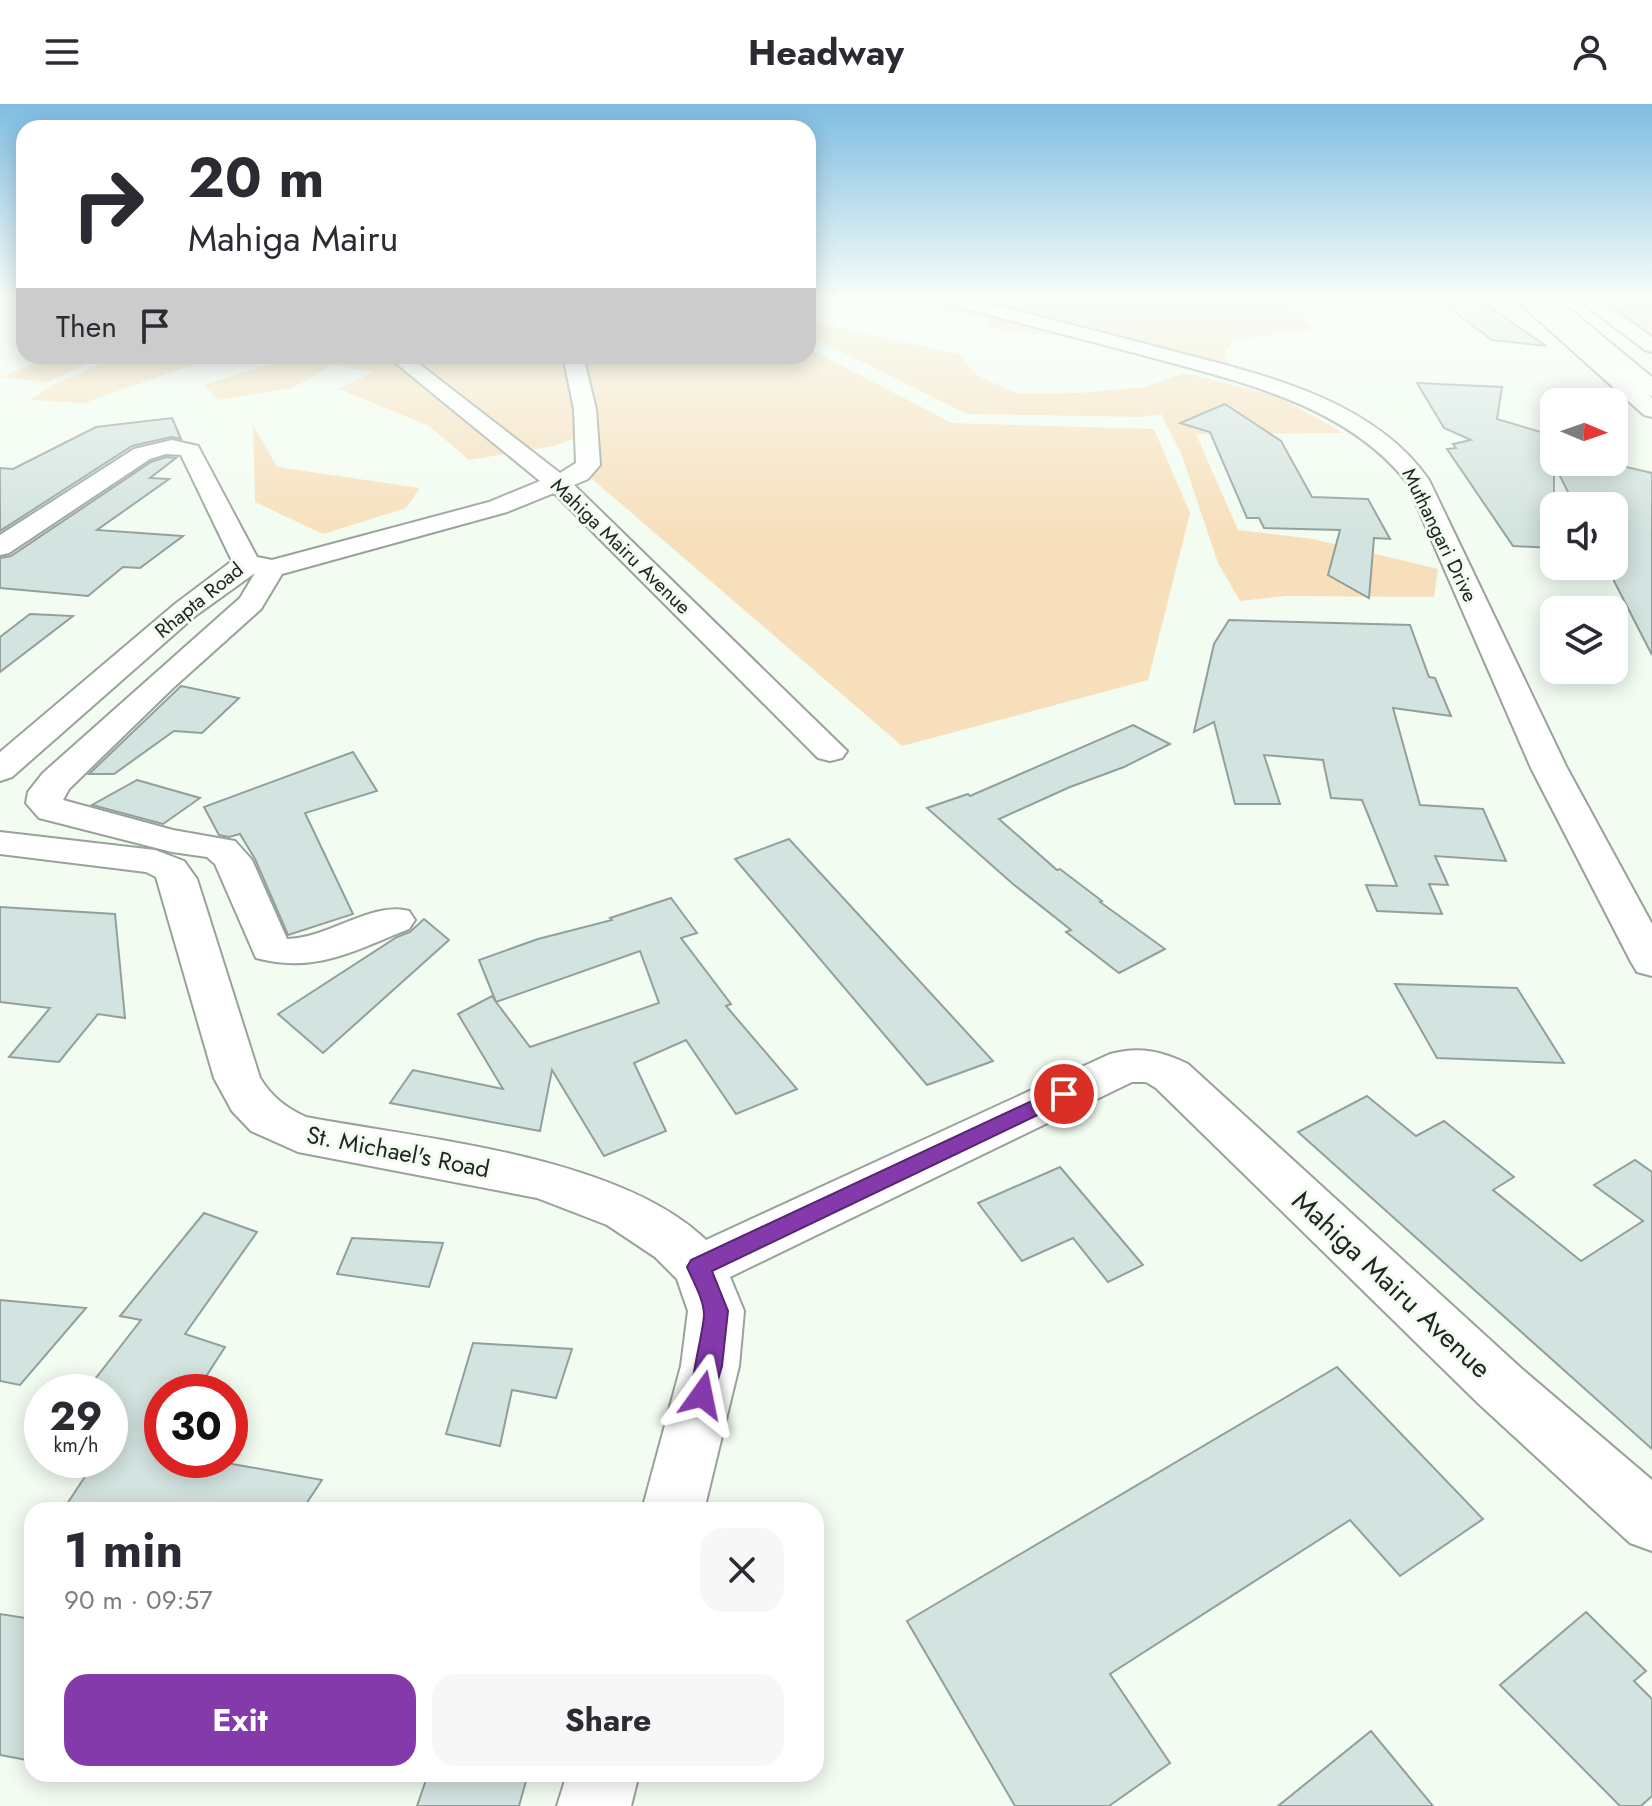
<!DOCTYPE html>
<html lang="en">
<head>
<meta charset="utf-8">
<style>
  :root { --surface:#fff; --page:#f7f7f7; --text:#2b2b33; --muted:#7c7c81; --accent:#853aac }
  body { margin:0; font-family:Jost,sans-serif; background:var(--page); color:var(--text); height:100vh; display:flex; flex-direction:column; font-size:30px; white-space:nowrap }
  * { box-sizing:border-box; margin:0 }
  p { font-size:26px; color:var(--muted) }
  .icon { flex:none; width:44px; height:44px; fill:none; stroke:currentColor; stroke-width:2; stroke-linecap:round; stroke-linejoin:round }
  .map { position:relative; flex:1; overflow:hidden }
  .side { position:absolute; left:24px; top:1398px; width:800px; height:280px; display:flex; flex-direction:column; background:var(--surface); border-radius:24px; box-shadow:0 4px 20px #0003 }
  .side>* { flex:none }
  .guide { position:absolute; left:16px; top:16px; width:800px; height:244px; border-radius:24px; box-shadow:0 4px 20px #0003; background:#fff; color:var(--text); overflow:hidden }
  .needle { width:52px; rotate:92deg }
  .fabs { position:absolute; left:1540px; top:284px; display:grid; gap:16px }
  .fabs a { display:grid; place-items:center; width:88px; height:88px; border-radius:16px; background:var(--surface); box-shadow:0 4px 20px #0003; font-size:40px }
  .speed { position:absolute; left:24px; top:1270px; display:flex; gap:16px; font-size:40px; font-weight:700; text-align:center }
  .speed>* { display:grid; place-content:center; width:104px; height:104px; border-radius:50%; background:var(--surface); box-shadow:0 4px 20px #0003; line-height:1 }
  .speed small { font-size:20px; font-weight:400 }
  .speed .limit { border:12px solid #d22; background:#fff; color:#111 }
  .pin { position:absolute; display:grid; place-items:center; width:68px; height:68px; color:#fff; margin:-34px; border:4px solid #fff; border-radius:50%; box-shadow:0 2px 8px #0007 }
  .me { position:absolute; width:88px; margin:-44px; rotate:12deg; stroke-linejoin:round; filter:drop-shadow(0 0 6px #0008) }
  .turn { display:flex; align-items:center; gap:28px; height:168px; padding:0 40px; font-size:36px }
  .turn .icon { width:104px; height:104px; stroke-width:2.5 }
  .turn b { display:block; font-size:56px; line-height:68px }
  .then { display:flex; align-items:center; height:76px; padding:0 40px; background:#0003; gap:16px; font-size:30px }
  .round { display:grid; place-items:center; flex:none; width:84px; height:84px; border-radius:24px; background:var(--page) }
  .summary { display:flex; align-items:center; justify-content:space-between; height:136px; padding:0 40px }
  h1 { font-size:48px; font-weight:700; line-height:60px }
  .primary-button { display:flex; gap:16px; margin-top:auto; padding:16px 40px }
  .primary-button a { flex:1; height:92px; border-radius:24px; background:var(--accent); color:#fff; font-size:32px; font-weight:700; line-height:92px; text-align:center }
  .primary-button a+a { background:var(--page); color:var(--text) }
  header { display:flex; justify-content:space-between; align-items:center; height:104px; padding:0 40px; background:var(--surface); font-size:36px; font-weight:700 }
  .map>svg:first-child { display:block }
</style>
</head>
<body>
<header><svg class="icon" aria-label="menu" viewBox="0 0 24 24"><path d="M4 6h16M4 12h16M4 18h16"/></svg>Headway<svg class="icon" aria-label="person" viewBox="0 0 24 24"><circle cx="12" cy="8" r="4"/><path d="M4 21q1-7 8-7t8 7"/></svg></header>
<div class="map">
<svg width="1652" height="1702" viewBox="0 0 1652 1702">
  <rect width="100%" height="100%" fill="#f2fcf1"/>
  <g fill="#f7dfbb">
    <polygon points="886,194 929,194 956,202 987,196 980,194 1283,194 1315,225 1233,236 1224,250 1229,261 1069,219 1061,231 1018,229 989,224 986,213 899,202"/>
    <polygon points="1596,194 1652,194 1652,236"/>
    <polygon points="808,217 958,250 978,272 1019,290 1080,289 1145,283 1184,269 1278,292 1343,329 1196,330 1238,426 1313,435 1438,465 1434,493 1286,492 1240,497 1218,459 1181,349 1161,310 1142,313 967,310 808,231"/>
    <polygon points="808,244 952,319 1154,325 1190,409 1148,576 902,642 591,374 581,332 554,342 469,356 429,322 339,285 373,268 333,261 292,284 218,296 204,281 296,252 808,252"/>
    <polygon points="96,252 229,252 198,259 84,299 29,296 52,282 102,259"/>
    <polygon points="49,253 93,257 46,278 1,273"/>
    <polygon points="253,321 277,363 420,384 406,404 323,430 255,398"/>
  </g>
  <g fill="#d3e3df" stroke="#91a09c" stroke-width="2" fill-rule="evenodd">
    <polygon points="1436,194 1477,194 1546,242 1492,236"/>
    <polygon points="1417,279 1502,283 1497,315 1554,332 1554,358 1576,358 1614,369 1614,360 1652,369 1652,551 1614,477 1614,402 1575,402 1554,360 1554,444 1513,442 1447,345 1456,344 1453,340 1471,336 1444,324"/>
    <polygon points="1225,300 1281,337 1312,393 1368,395 1390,435 1374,434 1369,494 1328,471 1340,426 1264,424 1259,414 1247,414 1210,328 1180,319"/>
    <polygon points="172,314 181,335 171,333 132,342 0,427 0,364 13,365 96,323"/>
    <polygon points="166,353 176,354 150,374 169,375 97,426 183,432 140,464 123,463 88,492 0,484 0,454 11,452 151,358"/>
    <polygon points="30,510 73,512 0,568 0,533"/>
    <polygon points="1229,516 1410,521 1429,573 1435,574 1451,612 1393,604 1420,701 1483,705 1506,757 1435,752 1448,781 1429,780 1442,810 1377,807 1366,781 1397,782 1362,696 1331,694 1323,656 1264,651 1280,700 1235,700 1214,618 1194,628 1214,540"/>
    <polygon points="181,582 239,594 202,629 174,627 114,670 89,670"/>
    <polygon points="1133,621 1170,640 1124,663 1070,683 999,715 1057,766 1060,765 1102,797 1100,798 1165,845 1119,869 1066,828 1071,826 1013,780 927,704 968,690 970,692"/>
    <polygon points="353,648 377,687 305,709 353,810 288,831 255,755 240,730 229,733 219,731 204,703"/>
    <polygon points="137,676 200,694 163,720 92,701"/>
    <polygon points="789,735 993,957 927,981 735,755"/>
    <path d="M671,794l26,35 -16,5 50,66 -5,2 71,83 -61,25 -50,-74 -52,23 32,68 -62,25 -52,-86 -12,61 -150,-28 23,-33 90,19 -45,-75 34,-18 4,6 -17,-42 59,-21 74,-19 -2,-2zM640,847l19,52 -129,44 -34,-45z"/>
    <polygon points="0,803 115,810 125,914 98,910 59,958 9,953 50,904 0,898"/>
    <polygon points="424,815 449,836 323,949 278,910 397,833 410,828"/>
    <polygon points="1395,880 1517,884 1564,959 1437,954"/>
    <polygon points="1367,992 1416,1032 1444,1017 1514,1073 1493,1086 1581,1157 1643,1117 1594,1081 1635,1056 1652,1068 1652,1345 1298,1028"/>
    <polygon points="1060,1063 1143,1161 1108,1178 1073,1134 1022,1157 978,1099"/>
    <polygon points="204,1109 257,1128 185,1230 225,1243 196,1288 162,1288 162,1356 210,1356 322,1376 302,1406 63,1406 96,1356 110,1356 110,1288 85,1288 141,1216 120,1212"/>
    <polygon points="352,1134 443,1139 429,1183 337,1170"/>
    <polygon points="0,1196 86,1204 20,1281 0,1277"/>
    <polygon points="473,1239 572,1245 556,1294 512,1286 500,1342 446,1330"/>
    <polygon points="1337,1263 1483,1415 1400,1472 1350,1416 1110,1570 1170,1659 1109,1702 1015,1702 907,1517"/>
    <polygon points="1586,1508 1646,1567 1634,1577 1652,1595 1652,1692 1641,1702 1620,1702 1500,1581"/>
    <polygon points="0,1510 32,1515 32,1657 0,1651"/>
    <polygon points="1371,1627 1433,1702 1278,1702"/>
    <polygon points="428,1670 487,1670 526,1677 519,1702 417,1702"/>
  </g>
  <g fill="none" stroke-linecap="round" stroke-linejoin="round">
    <g stroke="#98a298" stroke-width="4">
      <g id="minor">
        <path d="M937,194h30c61,16 122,31 183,47 95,26 219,48 279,135l138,288 85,156v52l-15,-4 -6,-10 -100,-194 -125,-287c-64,-80 -177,-102 -271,-128 -65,-17 -130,-34 -195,-51z"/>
        <path d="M387,252h22l151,117 16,-10 -2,-54 -11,-53h20l13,53 4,56 -12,14 -14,6 273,266 -5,7 -12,3 -12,-3 -264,-265 -47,19 -225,62 -21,35 -88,79 -104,101 -6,11 110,30 62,11 17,19 35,79c42,-1 85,-38 122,-28l6,9 -6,9c-54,21 -93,45 -153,29l-41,-94 -8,-7 -35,-5 -133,-34 -13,-15 2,-11 15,-19 197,-175 15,-25 -60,43 -183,161 -12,4v-29l175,-148 57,-43 -51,-106 -15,-1 -16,5 -141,94 -9,2v-20l134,-86 38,-9 26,6 59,111 15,3 217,-58 51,-21z"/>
        <path d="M0,728l155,18 29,11 13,18 63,199c12,19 26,30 46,39 117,22 313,39 400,123l404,-186c29,-8 52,-3 78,10l334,305 130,111v71l-22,-8 -150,-138 -324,-317 -10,-6h-14l-402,195 14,34 -5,55 -35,144h-62l39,-144 7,-55 -11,-32 -22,-22 -48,-32 -70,-27 -239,-46 -47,-21 -19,-20 -18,-33 -58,-201 -10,-5 -146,-18z"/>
        <polygon points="567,1670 639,1670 631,1702 557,1702"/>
      </g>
    </g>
    <g stroke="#98a298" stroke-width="4">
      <g id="major">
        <polygon points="1514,194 1535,194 1578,228 1652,294 1652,313 1644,311"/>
        <polygon points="1576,194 1597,194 1652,233 1652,248 1645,246"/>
      </g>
    </g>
    <g stroke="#98a298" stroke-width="4">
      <polygon id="highway" points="1536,194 1556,194 1652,273 1652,292 1644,290"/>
    </g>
    <use href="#minor" fill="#fff" fill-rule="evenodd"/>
    <use href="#major" fill="#fff" fill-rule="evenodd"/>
    <use href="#highway" fill="#fff" fill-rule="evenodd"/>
  </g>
  <linearGradient id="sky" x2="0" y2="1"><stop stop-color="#7ebde2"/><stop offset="0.45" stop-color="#f9fef9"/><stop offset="1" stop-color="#f9fef9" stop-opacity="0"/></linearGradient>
  <rect width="1652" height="432" fill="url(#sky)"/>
  <path fill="#853aac" stroke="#562670" stroke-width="2" d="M1064,982l7,2 3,6 -3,5 -359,172 16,40 -6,55 -11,37 -9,3 -9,-3c-6,-13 10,-68 11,-88 0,-15 -11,-34 -17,-48l4,-7z"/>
  <g text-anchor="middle" stroke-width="6" stroke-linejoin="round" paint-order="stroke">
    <g font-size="20" fill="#222622" stroke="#f2fcf1">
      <text transform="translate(1440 431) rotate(64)" y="7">Muthangari Drive</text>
      <text transform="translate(621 442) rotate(44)" y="7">Mahiga Mairu Avenue</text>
      <text transform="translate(199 496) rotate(-39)" y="7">Rhapta Road</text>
    </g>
    <g font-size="24" fill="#222622" stroke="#f2fcf1">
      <text transform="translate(398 1048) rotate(11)" y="8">St. Michael's Road</text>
    </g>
    <g font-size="28" fill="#222622" stroke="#f2fcf1">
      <text transform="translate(1392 1180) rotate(43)" y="10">Mahiga Mairu Avenue</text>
    </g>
  </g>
</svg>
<div class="fabs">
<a><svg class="needle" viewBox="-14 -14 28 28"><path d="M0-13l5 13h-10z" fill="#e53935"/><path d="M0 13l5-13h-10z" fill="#7c7c81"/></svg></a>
<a><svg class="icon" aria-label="sound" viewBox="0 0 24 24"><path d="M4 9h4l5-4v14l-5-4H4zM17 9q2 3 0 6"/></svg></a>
<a><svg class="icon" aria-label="layers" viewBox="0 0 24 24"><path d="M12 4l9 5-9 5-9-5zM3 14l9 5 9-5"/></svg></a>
</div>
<div class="speed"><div>29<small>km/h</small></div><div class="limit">30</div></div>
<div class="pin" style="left:1064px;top:990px;background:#d93025"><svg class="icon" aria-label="arrive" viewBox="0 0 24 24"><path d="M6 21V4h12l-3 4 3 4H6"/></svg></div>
<svg class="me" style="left:702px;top:1291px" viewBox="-20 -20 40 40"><path d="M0-17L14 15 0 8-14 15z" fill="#853aac" stroke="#fff" stroke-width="4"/></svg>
<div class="guide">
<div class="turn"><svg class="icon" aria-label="right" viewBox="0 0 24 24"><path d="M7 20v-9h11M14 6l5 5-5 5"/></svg><div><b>20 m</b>Mahiga Mairu</div></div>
<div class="then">Then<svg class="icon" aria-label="arrive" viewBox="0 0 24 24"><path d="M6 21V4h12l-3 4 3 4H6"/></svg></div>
</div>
<section class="side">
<div class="summary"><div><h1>1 min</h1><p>90 m · 09:57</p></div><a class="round"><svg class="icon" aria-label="close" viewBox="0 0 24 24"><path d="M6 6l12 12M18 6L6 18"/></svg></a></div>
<div class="primary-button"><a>Exit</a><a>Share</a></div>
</section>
</div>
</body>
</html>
